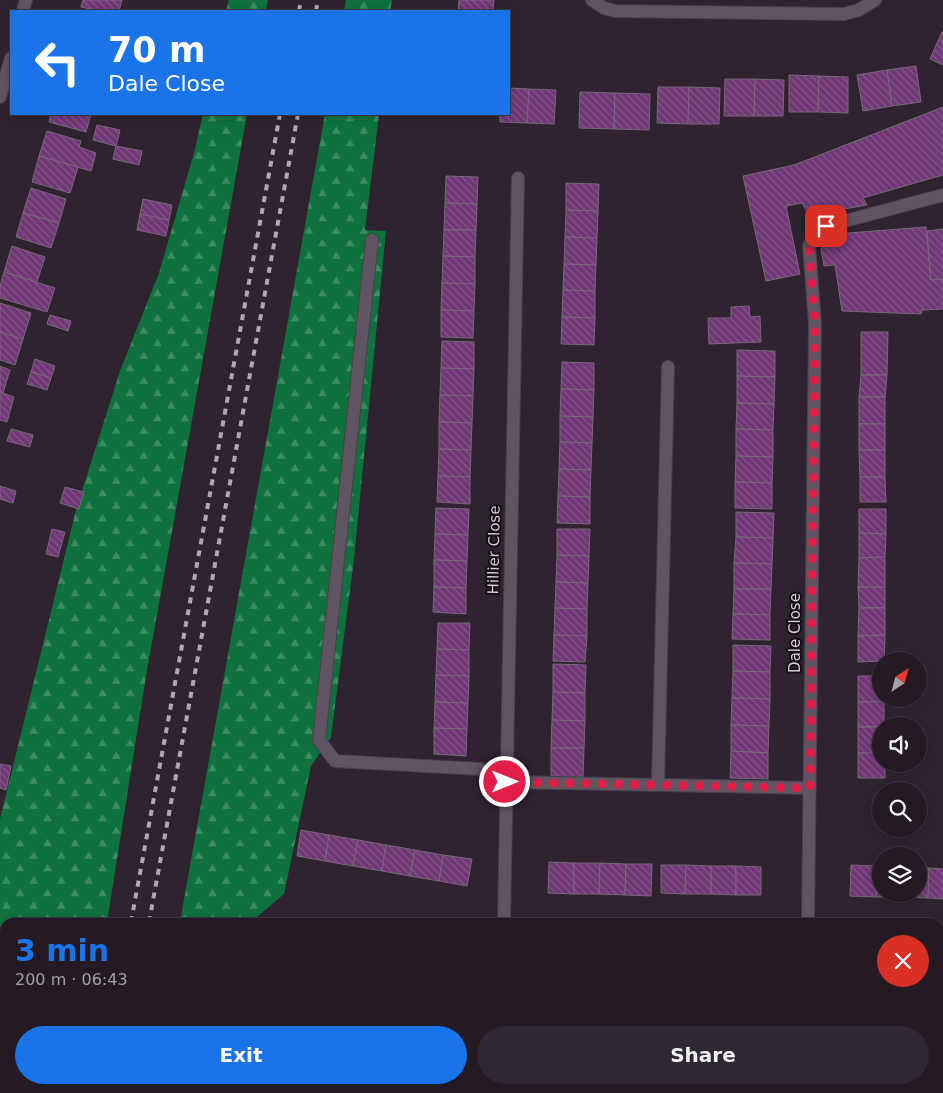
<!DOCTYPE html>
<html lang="en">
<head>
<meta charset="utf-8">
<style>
  :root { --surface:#231a24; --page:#2f2731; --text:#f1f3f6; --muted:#a3a1a6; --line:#403841; --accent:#1a73e8 }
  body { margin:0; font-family:"DejaVu Sans",sans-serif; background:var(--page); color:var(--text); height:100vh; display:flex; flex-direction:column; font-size:19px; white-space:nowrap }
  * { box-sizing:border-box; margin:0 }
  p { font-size:16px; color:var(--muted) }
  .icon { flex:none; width:28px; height:28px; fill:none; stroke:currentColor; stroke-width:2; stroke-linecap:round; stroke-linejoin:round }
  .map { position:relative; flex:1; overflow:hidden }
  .sheet { position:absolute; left:0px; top:918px; width:944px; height:176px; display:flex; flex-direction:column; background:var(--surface); border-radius:15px 15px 0 0; box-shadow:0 2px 8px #0003,0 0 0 1px var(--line) }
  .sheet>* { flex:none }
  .top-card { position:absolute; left:10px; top:10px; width:500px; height:105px; border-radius:0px; box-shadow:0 2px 8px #0003,0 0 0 1px var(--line); background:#1a73e8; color:#fff; overflow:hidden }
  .needle { width:32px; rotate:36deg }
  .fabs { position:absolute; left:872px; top:652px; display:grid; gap:10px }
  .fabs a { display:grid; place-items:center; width:55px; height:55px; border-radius:50%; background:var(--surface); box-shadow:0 2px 8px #0003,0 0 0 1px var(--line); font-size:25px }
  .pin { position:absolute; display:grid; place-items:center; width:42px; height:42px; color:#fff; margin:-21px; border-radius:10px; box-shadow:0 2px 8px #0006 }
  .me { position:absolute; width:55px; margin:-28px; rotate:90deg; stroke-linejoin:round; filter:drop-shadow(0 0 4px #0008) }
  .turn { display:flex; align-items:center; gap:18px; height:105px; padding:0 15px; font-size:22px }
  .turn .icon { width:65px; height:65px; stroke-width:2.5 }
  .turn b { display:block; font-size:35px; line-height:42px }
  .round { display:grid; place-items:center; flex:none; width:52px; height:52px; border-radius:26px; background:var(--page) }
  .head { display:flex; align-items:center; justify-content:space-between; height:85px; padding:0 15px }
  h1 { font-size:30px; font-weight:800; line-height:38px; color:var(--accent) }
  .button { display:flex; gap:10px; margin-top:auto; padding:10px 15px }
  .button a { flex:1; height:58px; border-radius:30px; background:var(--accent); color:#fff; font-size:20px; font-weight:800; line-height:58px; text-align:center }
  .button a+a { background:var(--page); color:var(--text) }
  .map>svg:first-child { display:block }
</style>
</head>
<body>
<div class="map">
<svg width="943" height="1093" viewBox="0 0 943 1093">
  <defs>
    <pattern id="forest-firs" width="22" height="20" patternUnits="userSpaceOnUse" patternTransform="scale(1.25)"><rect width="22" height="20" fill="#0f713d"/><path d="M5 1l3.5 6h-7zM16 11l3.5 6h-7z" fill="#3d8b61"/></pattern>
    <pattern id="building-back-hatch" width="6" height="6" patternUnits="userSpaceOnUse" patternTransform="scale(1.25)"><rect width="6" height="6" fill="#703776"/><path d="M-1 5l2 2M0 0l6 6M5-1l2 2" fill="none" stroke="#845389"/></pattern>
  </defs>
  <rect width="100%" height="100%" fill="#2f2330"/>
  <g fill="url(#forest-firs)">
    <polygon points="229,0 268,0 266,11 226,11"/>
    <polygon points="346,0 392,0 390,11 344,11"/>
    <polygon points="203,114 247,114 146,676 107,922 5,922 5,1064 0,1012 0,819 76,510 120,371 159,273 194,153"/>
    <polygon points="325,114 379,114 365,230 386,231 354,559 331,737 311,766 284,894 251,922 180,922"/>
    <polygon points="7,1089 80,1089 79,1093 8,1093"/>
  </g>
  <g fill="url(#building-back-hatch)" stroke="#776978">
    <polygon points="83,0 122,0 119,11 99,11 81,7"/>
    <polygon points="459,0 494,0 493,11 458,11"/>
    <polygon points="942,32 943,32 943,65 930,59"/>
    <polygon points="916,66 921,102 892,106 887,70"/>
    <polygon points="887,70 892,106 863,111 857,75"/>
    <polygon points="789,75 819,76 818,112 789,112"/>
    <polygon points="819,76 848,77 848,113 818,112"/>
    <polygon points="725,79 755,79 754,116 724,116"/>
    <polygon points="755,79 784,80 783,116 754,116"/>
    <polygon points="658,87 689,87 688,124 657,123"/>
    <polygon points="689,87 720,88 719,124 688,124"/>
    <polygon points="509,88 529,89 527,123 500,122 500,114 509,114"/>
    <polygon points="529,89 556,90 554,124 527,123"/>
    <polygon points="580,92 615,93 614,129 579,128"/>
    <polygon points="615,93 650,94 649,130 614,129"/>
    <polygon points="943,107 943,175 863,198 867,205 809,215 802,203 786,206 800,274 766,281 743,176 794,165"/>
    <polygon points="51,114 91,114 86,132 49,122"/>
    <polygon points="97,125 120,130 116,146 93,140"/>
    <polygon points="47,131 81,141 79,147 96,153 91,171 39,156"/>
    <polygon points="116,146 142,151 139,165 113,159"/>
    <polygon points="39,156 78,167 70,193 32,182"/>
    <polygon points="446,176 478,177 477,204 445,203"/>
    <polygon points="566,183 599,184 598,211 566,210"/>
    <polygon points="31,188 66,199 59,223 23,213"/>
    <polygon points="143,199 172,205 169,220 140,214"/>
    <polygon points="445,203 477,204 476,230 444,230"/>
    <polygon points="566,210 598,211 597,238 565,237"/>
    <polygon points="23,213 59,223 51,248 16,237"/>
    <polygon points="140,214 169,220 166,236 137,230"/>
    <polygon points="926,227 931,280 943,279 943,309 922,310 921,314 842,311 835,265 824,266 821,249 824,244 835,234"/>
    <polygon points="943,229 943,279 931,280 927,231"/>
    <polygon points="444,230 476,230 475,257 443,256"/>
    <polygon points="565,237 597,238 596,265 564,264"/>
    <polygon points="12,246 45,257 37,282 4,272"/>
    <polygon points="443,256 475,257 475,284 442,283"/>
    <polygon points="564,264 596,265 595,291 563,290"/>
    <polygon points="4,272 55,288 47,312 0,298 0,286"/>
    <polygon points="442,283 475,284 474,311 441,310"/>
    <polygon points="563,290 595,291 595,318 562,317"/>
    <polygon points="0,303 31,313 23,339 0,332"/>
    <polygon points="749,306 750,317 760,316 761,342 709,344 708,318 731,318 731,307"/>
    <polygon points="441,310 474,311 473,338 441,337"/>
    <polygon points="50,315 71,321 68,331 47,324"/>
    <polygon points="562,317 595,318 594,345 561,344"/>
    <polygon points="0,332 23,339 15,365 0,360"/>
    <polygon points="861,332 888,332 887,375 861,375"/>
    <polygon points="442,341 474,342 474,369 441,368"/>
    <polygon points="737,350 775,351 775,377 737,376"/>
    <polygon points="35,359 55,366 51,378 31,372"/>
    <polygon points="562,362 594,363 594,390 561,389"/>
    <polygon points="0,366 10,370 3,393 0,392"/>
    <polygon points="441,368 474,369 473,396 440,395"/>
    <polygon points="31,372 51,378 47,390 27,384"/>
    <polygon points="861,375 887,375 885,397 859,397"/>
    <polygon points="737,376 775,377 774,404 737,403"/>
    <polygon points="561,389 594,390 593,417 560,416"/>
    <polygon points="0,392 14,397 7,422 0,420"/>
    <polygon points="440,395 473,396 472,423 439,422"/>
    <rect x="859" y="397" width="26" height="27"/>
    <polygon points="737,403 774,404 773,430 736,429"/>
    <polygon points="560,416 593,417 592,443 560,442"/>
    <polygon points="439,422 472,423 471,450 439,449"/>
    <rect x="859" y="424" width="26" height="26"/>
    <polygon points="11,429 33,435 30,447 7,441"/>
    <polygon points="736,429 773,430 773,457 736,456"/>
    <polygon points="560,442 592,443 591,470 559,469"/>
    <polygon points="439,449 471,450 470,477 438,476"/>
    <polygon points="859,450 885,450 885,477 860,477"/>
    <polygon points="736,456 773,457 772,483 735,482"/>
    <polygon points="559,469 591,470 590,497 558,496"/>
    <polygon points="438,476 470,477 470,504 437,502"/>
    <polygon points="860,477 885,477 886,502 860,502"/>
    <polygon points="735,482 772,483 772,509 735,508"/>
    <polygon points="0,486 16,491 13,503 0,499"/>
    <polygon points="65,487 84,492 79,509 60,503"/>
    <polygon points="558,496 590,497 590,524 557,523"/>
    <polygon points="436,508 469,509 468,535 435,534"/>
    <polygon points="859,509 886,509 886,534 859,533"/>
    <polygon points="736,512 774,513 773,538 736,537"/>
    <polygon points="52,529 65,532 58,557 46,554"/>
    <polygon points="557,529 590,529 589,556 557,555"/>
    <polygon points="859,533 886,534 885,557 859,558"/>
    <polygon points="435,534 468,535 467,561 434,560"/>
    <polygon points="736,537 773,538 772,564 734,563"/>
    <polygon points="557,555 589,556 588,583 556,582"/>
    <polygon points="885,557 885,587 858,587 859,558"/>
    <polygon points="434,560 467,561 466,588 434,587"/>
    <polygon points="734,563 772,564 771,589 734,589"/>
    <polygon points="556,582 588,583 587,609 555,608"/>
    <polygon points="434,587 466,588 466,614 433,612"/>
    <polygon points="858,587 885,587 885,608 859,608"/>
    <polygon points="734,589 771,589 770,615 733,614"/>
    <polygon points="555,608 587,609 587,636 554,635"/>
    <polygon points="859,608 885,608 885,635 858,636"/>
    <polygon points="733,614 770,615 770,640 732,639"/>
    <polygon points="438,623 470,623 469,650 437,649"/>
    <polygon points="554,635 587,636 585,662 553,661"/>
    <polygon points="885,635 884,661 858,662 858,636"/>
    <polygon points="733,645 771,646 770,672 733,671"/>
    <polygon points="437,649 469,650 469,676 436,675"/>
    <polygon points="553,664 586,665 585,693 553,692"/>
    <polygon points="733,671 770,672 770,699 732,698"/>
    <polygon points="436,675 469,676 468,703 435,702"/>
    <polygon points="858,676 881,676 881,699 884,699 884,702 858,702"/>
    <polygon points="553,692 585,693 585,721 552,720"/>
    <polygon points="732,698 770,699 769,726 731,725"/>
    <polygon points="435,702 468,703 467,729 434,728"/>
    <polygon points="858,702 884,702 884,726 858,727"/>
    <polygon points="552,720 585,721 584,748 551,748"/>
    <polygon points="731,725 769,726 768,753 731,751"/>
    <rect x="858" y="727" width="23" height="26"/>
    <polygon points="434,728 467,729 466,756 434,754"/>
    <polygon points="551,748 584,748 583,777 551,776"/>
    <polygon points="731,751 768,753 768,779 730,778"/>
    <polygon points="858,753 881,753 881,764 885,764 885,778 858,778"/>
    <polygon points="0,764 11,766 6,790 0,788"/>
    <polygon points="301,830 329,835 325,861 297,856"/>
    <polygon points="329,835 358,840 353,866 325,861"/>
    <polygon points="358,840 386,845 382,871 353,866"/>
    <polygon points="386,845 415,850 410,876 382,871"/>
    <polygon points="415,850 443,855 439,881 410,876"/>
    <polygon points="443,855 472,859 467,886 439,881"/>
    <polygon points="549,862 574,863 574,894 548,893"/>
    <polygon points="574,863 600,863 599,894 574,894"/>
    <polygon points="600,863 626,864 625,895 599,894"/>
    <polygon points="626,864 652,864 651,896 625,895"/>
    <polygon points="661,865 686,865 685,894 661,893"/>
    <polygon points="686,865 711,866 711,894 685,894"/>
    <polygon points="851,865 877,866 876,897 850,896"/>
    <polygon points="711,866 736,866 736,895 711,894"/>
    <polygon points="736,866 761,867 761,895 736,895"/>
    <polygon points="877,866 881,866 881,894 903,894 902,897 876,897"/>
    <polygon points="919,868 929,868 928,898 902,897 903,894 919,894"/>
    <polygon points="929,868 943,869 943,899 928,898"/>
    <polygon points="939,1056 943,1056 943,1087 939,1086"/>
  </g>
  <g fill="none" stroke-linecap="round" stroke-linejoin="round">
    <g stroke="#493f4a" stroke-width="14">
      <g id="minor">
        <polyline points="592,0 604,8 615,11 844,14 859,10 875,0"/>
        <polyline points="23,11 26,0"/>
        <polyline points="0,97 11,58"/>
        <polyline points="372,240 319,740 335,761 480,769 505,782 810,788"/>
        <polyline points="658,783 668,367"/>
        <polyline points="504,922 518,178"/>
        <polyline points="808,922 815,324 809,245 826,226 943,195"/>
        <polyline points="939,973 943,973"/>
        <polyline points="212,1093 214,1089"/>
        <polyline points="766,1093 766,1089"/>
      </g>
    </g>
    <use href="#minor" stroke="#615462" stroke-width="12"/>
    <g stroke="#b0a7b0" stroke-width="4" stroke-dasharray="6 6" stroke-linecap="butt">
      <polyline points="299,11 301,0"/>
      <polyline points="316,11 318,0"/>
      <polyline points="131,922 280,114"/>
      <polyline points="149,922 298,114"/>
      <polyline points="100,1093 101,1089"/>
      <polyline points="118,1093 118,1089"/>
    </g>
  </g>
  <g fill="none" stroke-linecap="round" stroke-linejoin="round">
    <polyline stroke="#e11d48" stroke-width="9" stroke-dasharray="0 16.2" points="505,782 810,788 815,324 809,245 826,226"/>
  </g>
  <g text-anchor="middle" stroke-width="4" stroke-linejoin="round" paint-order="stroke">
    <g font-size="15" fill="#d7cfd7" stroke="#140f14">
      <text transform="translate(494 550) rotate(-89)" y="5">Hillier Close</text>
      <text transform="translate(795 633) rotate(-90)" y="5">Dale Close</text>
    </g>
  </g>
</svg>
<div class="fabs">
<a><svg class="needle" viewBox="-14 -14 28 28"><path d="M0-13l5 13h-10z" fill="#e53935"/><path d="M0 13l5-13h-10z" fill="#a3a1a6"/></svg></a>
<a><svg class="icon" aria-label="sound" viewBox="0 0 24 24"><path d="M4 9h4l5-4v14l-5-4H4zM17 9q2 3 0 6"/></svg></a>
<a><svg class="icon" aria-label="search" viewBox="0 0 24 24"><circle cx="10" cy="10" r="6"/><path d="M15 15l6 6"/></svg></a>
<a><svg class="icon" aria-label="layers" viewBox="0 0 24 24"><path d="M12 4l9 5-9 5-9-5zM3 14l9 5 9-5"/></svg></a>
</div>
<div class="pin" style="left:826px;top:226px;background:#d93025"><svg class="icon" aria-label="arrive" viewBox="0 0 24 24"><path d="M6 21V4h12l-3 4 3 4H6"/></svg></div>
<svg class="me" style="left:505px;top:782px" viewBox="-20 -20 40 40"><circle r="17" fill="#e11d48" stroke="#fff" stroke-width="3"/><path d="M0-11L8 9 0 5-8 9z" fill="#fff"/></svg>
<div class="top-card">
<div class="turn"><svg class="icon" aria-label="left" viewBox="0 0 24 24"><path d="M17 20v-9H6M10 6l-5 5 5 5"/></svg><div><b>70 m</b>Dale Close</div></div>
</div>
<section class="sheet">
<div class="head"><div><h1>3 min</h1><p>200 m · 06:43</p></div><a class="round" style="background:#d93025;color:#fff"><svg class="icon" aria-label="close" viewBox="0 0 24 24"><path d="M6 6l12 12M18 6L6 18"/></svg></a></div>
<div class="button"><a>Exit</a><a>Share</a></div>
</section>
</div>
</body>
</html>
